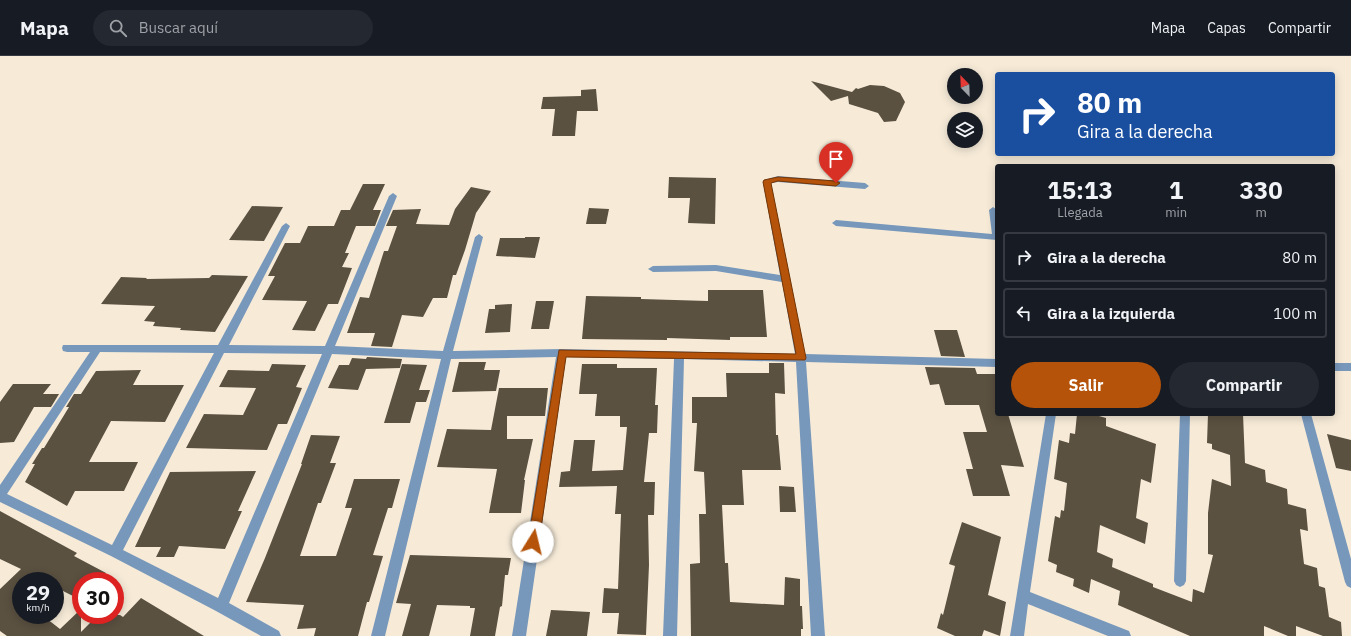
<!DOCTYPE html>
<html lang="es">
<head>
<meta charset="utf-8">
<style>
  :root { --surface:#171b24; --page:#242831; --text:#f1f3f6; --muted:#9ea1a6; --line:#363941; --accent:#b45309 }
  body { margin:0; font-family:"IBM Plex Sans",sans-serif; background:var(--page); color:var(--text); height:100vh; display:flex; flex-direction:column; font-size:15px; white-space:nowrap }
  * { box-sizing:border-box; margin:0 }
  p { font-size:13px; color:var(--muted) }
  .icon { flex:none; width:22px; height:22px; fill:none; stroke:currentColor; stroke-width:2; stroke-linecap:round; stroke-linejoin:round }
  .map { position:relative; flex:1; overflow:hidden }
  .panel { position:absolute; left:995px; top:108px; width:340px; height:252px; display:flex; flex-direction:column; background:var(--surface); border-radius:4px; box-shadow:0 2px 10px #0003 }
  .panel>* { flex:none }
  .banner { position:absolute; left:995px; top:16px; width:340px; height:84px; border-radius:4px; box-shadow:0 2px 10px #0003; background:#1a4fa0; color:#fff; overflow:hidden }
  .needle { width:26px; rotate:337deg }
  .tools { position:absolute; left:947px; top:12px; display:grid; gap:8px }
  .tools a { display:grid; place-items:center; width:36px; height:36px; border-radius:50%; background:var(--surface); box-shadow:0 2px 10px #0003; font-size:20px }
  .speed { position:absolute; left:12px; top:516px; display:flex; gap:8px; font-size:20px; font-weight:700; text-align:center }
  .speed>* { display:grid; place-content:center; width:52px; height:52px; border-radius:50%; background:var(--surface); box-shadow:0 2px 10px #0003; line-height:1 }
  .speed small { font-size:10px; font-weight:400 }
  .speed .limit { border:6px solid #d22; background:#fff; color:#111 }
  .pin { position:absolute; display:grid; place-items:center; width:34px; height:34px; color:#fff; margin:-41px -17px; border-radius:50% 50% 50% 0; rotate:-45deg; box-shadow:0 0 4px #0007 }
  .pin .icon { rotate:45deg }
  .me { position:absolute; width:44px; margin:-22px; rotate:9deg; stroke-linejoin:round; filter:drop-shadow(0 0 3px #0008) }
  .turn { display:flex; align-items:center; gap:14px; height:84px; padding:0 16px; font-size:18px }
  .turn .icon { width:52px; height:52px; stroke-width:2.5 }
  .turn b { display:block; font-size:28px; line-height:34px }
  .eta { display:flex; justify-content:space-evenly; align-items:center; height:68px; text-align:center }
  .eta b { font-size:24px; font-weight:700; line-height:28px }
  .action { display:flex; gap:8px; margin-top:auto; padding:8px 16px }
  .action a { flex:1; height:46px; border-radius:24px; background:var(--accent); color:#fff; font-size:16px; font-weight:700; line-height:46px; text-align:center }
  .action a+a { background:var(--page); color:var(--text) }
  ul { padding:0; list-style:none }
  li { display:flex; align-items:center; gap:12px; height:50px; margin:0 8px 6px; padding:0 8px; border:2px solid var(--line); border-radius:4px }
  li div { flex:1 }
  li b { display:block; font-size:15px }
  li em { font-style:normal }
  header { display:flex; align-items:center; gap:24px; box-sizing:border-box; height:56px; padding:0 20px; background:var(--surface); border-bottom:1px solid var(--line) }
  header strong { font-size:19px }
  nav { display:flex; gap:22px; margin-inline-start:auto; font-size:14px }
  .search { width:280px; height:36px; background:var(--page); display:flex; align-items:center; gap:10px; box-sizing:border-box; padding:0 14px; border-radius:22px; color:var(--muted); font-size:15px }
  .map>svg:first-child { display:block }
</style>
</head>
<body>
<header>
<strong>Mapa</strong>
<div class="search"><svg class="icon" aria-label="search" viewBox="0 0 24 24"><circle cx="10" cy="10" r="6"/><path d="M15 15l6 6"/></svg>Buscar aquí</div>
<nav><a>Mapa</a><a>Capas</a><a>Compartir</a></nav>
</header>
<div class="map">
<svg width="1351" height="580" viewBox="0 0 1351 580">
  <rect width="100%" height="100%" fill="#f7ebd8"/>
  <g fill="#5b5141">
    <polygon points="811,25 852,36 856,32 858,33 870,29 884,30 900,37 905,46 896,65 884,66 878,57 849,48 848,40 831,45"/>
    <polygon points="596,33 598,55 577,55 575,80 552,80 555,53 541,53 543,41 581,40 581,34"/>
    <polygon points="669,121 716,122 715,168 688,167 690,142 668,142"/>
    <polygon points="363,128 385,128 373,154 381,154 375,170 356,170 345,197 349,197 342,211 352,212 338,248 328,248 315,275 292,274 307,245 262,244 275,220 268,220 285,187 300,187 308,170 334,170 341,154 350,154"/>
    <polygon points="471,131 491,135 476,157 465,194 456,219 453,219 447,242 433,242 423,261 402,259 392,291 371,290 375,277 347,277 360,241 369,242 384,195 388,195 397,170 386,170 393,154 421,153 416,168 449,169 455,153"/>
    <polygon points="252,150 283,151 264,185 229,184"/>
    <polygon points="589,152 609,153 606,168 586,168"/>
    <polygon points="525,181 540,181 535,202 496,200 500,182 525,182"/>
    <polygon points="212,219 248,220 215,276 180,274 181,272 153,270 155,266 144,265 155,250 101,248 121,221 147,222 146,223 209,222"/>
    <polygon points="708,234 763,234 767,281 730,281 730,284 667,282 667,284 582,283 586,240 641,241 641,243 708,245"/>
    <polygon points="536,245 554,245 549,273 531,273"/>
    <polygon points="512,248 510,276 485,277 489,253 495,253 495,249"/>
    <polygon points="934,274 957,274 965,301 941,300"/>
    <polygon points="367,301 402,303 400,312 366,313 358,334 328,332 339,309 349,309 352,302 366,303"/>
    <polygon points="459,306 486,306 484,314 500,314 496,335 452,336"/>
    <polygon points="769,307 784,307 785,338 775,337 776,379 778,379 781,414 742,414 744,449 722,449 725,507 728,507 730,546 784,549 785,521 800,523 800,550 802,550 803,573 801,573 801,580 691,580 690,508 700,507 699,458 706,458 704,416 694,415 697,367 692,367 692,341 727,341 726,317 769,317"/>
    <polygon points="272,308 306,309 296,331 302,332 287,368 278,368 267,394 186,392 204,358 243,359 256,332 219,331 228,314 269,315"/>
    <polygon points="402,308 427,309 419,334 430,334 426,346 416,346 410,367 384,367"/>
    <polygon points="582,308 617,308 617,312 657,312 655,349 658,349 657,377 649,377 644,426 655,426 654,459 648,459 649,509 646,579 617,578 619,557 602,557 604,532 618,533 621,458 615,458 617,430 559,431 561,416 570,415 574,384 595,384 592,415 623,414 627,371 620,371 620,360 595,360 597,338 579,338"/>
    <polygon points="925,311 975,312 977,318 997,318 997,358 1008,358 1024,411 1001,409 1010,440 973,440 966,413 973,413 963,376 987,376 979,349 945,349 939,328 930,329"/>
    <polygon points="141,314 133,329 184,329 165,366 111,365 89,406 138,406 124,435 75,435 67,450 25,426 35,408 32,408 42,392 44,392 69,351 66,351 74,338 81,338 96,315"/>
    <polygon points="13,328 51,328 43,338 59,338 51,351 34,351 14,386 0,387 0,346"/>
    <polygon points="499,332 548,332 545,360 507,360 507,383 533,383 524,424 525,424 521,457 489,457 497,413 437,411 447,373 491,374"/>
    <polygon points="1077,358 1092,358 1106,362 1106,370 1156,388 1151,427 1141,423 1136,462 1148,467 1145,488 1100,469 1097,496 1113,503 1112,511 1153,528 1153,531 1192,546 1193,533 1204,537 1213,499 1208,498 1208,457 1212,423 1231,430 1230,399 1212,393 1212,388 1207,387 1208,358 1243,358 1245,407 1265,414 1266,426 1287,433 1288,448 1306,453 1308,475 1300,473 1304,508 1317,512 1319,530 1325,532 1329,561 1341,566 1342,580 1323,580 1296,570 1296,580 1288,580 1264,570 1264,580 1190,580 1118,549 1120,535 1091,523 1089,537 1073,530 1074,523 1056,516 1057,509 1048,505 1055,460 1060,462 1061,454 1064,455 1067,427 1054,423 1059,384 1069,387 1070,377 1075,378"/>
    <polygon points="1327,378 1351,384 1351,415 1336,412"/>
    <polygon points="311,379 340,380 330,407 336,407 321,447 318,447 300,500 336,500 352,452 345,452 354,423 400,423 392,452 388,452 373,499 383,500 369,546 367,546 358,580 314,580 316,572 297,573 304,549 246,546 265,502 302,408 301,408"/>
    <polygon points="256,415 238,455 242,455 225,493 179,490 174,501 156,501 161,491 135,491 170,416"/>
    <polygon points="779,430 794,431 796,456 780,456"/>
    <polygon points="0,455 77,497 74,500 106,517 99,525 81,525 81,544 55,531 55,525 21,525 21,559 42,559 60,573 81,553 81,576 98,559 120,559 123,561 141,542 204,580 7,580 0,575 0,533 21,513 0,503"/>
    <polygon points="962,466 1001,481 988,539 1006,546 1000,580 984,574 982,580 955,580 937,572 941,557 943,559 955,510 949,508"/>
    <polygon points="410,499 511,502 508,519 505,519 502,550 500,551 495,580 470,580 475,552 470,552 470,550 437,549 429,580 402,580 411,548 396,547"/>
    <polygon points="551,554 590,556 587,580 546,580"/>
  </g>
  <g fill="none" stroke-linecap="round" stroke-linejoin="round">
    <g fill="#7898bb" fill-rule="evenodd">
      <path d="M778,120l87,7 4,3 -4,3 -87,-7 -7,1 34,171 192,5v8l-191,-5 19,274h-14l-15,-274 -112,-3 -7,277h-14l11,-277 -108,-2 -40,279h-14l44,-279 -105,2 -66,277h-14l70,-277 -109,-5 -103,249 50,28 2,5h-20l-45,-25 -105,-55 -111,-54v-17l90,-133h-23l-4,-1 -1,-3 1,-3h155l64,-119 4,-3 4,3 -61,119 96,1 64,-150 4,-3 4,3 -62,150 108,5 32,-114 4,-3 4,3 -30,114 109,-2 233,5 -13,-72 -66,-11 -63,1 -5,-3 5,-3 63,-1 64,10 -17,-93 1,-2zM100,296l114,1 -102,192 -105,-51zM224,297l98,1 -104,244 -95,-48z"/>
      <polygon points="993,151 997,154 997,184 836,170 832,167 836,164 992,178 989,154"/>
      <rect x="1333" y="307" width="18" height="8"/>
      <polygon points="1046,358 1056,358 1030,536 1129,575 1131,580 1108,580 1028,548 1024,580 1010,580"/>
      <polygon points="1180,358 1190,358 1186,525 1184,529 1180,531 1176,529 1174,525"/>
      <polygon points="1301,358 1311,358 1351,503 1351,532 1347,530 1345,526"/>
    </g>
  </g>
  <polygon fill="#b45309" stroke="#753606" points="778,121 836,125 840,127 836,130 778,125 771,127 806,302 805,304 566,301 539,486 537,489 533,491 529,489 528,486 559,294 796,298 763,126 764,124"/>
</svg>
<div class="tools">
<a><svg class="needle" viewBox="-14 -14 28 28"><path d="M0-13l5 13h-10z" fill="#e53935"/><path d="M0 13l5-13h-10z" fill="#9ea1a6"/></svg></a>
<a><svg class="icon" aria-label="layers" viewBox="0 0 24 24"><path d="M12 4l9 5-9 5-9-5zM3 14l9 5 9-5"/></svg></a>
</div>
<div class="speed"><div>29<small>km/h</small></div><div class="limit">30</div></div>
<div class="pin" style="left:836px;top:127px;background:#d93025"><svg class="icon" aria-label="arrive" viewBox="0 0 24 24"><path d="M6 21V4h12l-3 4 3 4H6"/></svg></div>
<svg class="me" style="left:533px;top:486px" viewBox="-20 -20 40 40"><circle r="19" fill="#fff"/><path d="M0-13L10 11 0 6-10 11z" fill="#b45309"/></svg>
<div class="banner">
<div class="turn"><svg class="icon" aria-label="right" viewBox="0 0 24 24"><path d="M7 20v-9h11M14 6l5 5-5 5"/></svg><div><b>80 m</b>Gira a la derecha</div></div>
</div>
<section class="panel">
<div class="eta">
<div><b>15:13</b><p>Llegada</p></div>
<div><b>1</b><p>min</p></div>
<div><b>330</b><p>m</p></div>
</div>
<ul>
<li><svg class="icon" aria-label="right" viewBox="0 0 24 24"><path d="M7 20v-9h11M14 6l5 5-5 5"/></svg><div><b>Gira a la derecha</b></div><em>80 m</em></li>
<li><svg class="icon" aria-label="left" viewBox="0 0 24 24"><path d="M17 20v-9H6M10 6l-5 5 5 5"/></svg><div><b>Gira a la izquierda</b></div><em>100 m</em></li>
</ul>
<div class="action"><a>Salir</a><a>Compartir</a></div>
</section>
</div>
</body>
</html>
